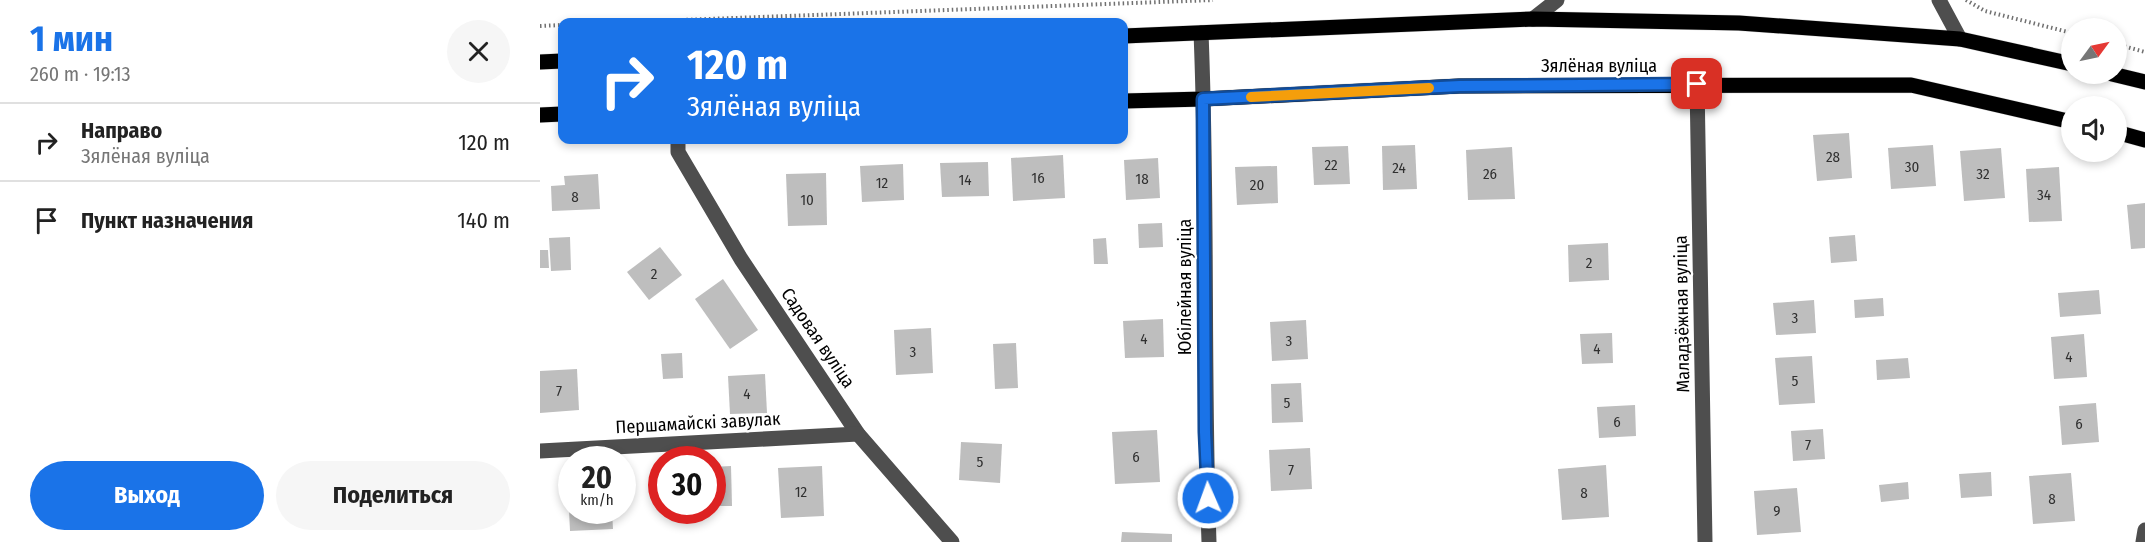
<!DOCTYPE html>
<html lang="ru">
<head>
<meta charset="utf-8">
<style>
  :root { --surface:#fff; --page:#f6f6f6; --text:#222; --muted:#767676; --line:#e0e0e0; --accent:#1a73e8 }
  body { margin:0; font-family:"Fira Sans Condensed",sans-serif; background:var(--page); color:var(--text); height:100vh; display:flex; flex-direction:column; font-size:22px; white-space:nowrap }
  * { box-sizing:border-box; margin:0 }
  p { font-size:20px; color:var(--muted) }
  .icon { flex:none; width:33px; height:33px; fill:none; stroke:currentColor; stroke-width:2; stroke-linecap:round; stroke-linejoin:round }
  .map { position:relative; flex:1; overflow:hidden }
  .details { display:flex; flex-direction:column; background:var(--surface); width:540px }
  .details>* { flex:none }
  .banner { position:absolute; left:18px; top:18px; width:570px; height:126px; border-radius:12px; box-shadow:0 3px 9px #0003; background:#1a73e8; color:#fff; overflow:hidden }
  .needle { width:39px; rotate:57deg }
  .fabs { position:absolute; left:1521px; top:18px; display:grid; gap:12px }
  .fabs a { display:grid; place-items:center; width:66px; height:66px; border-radius:50%; background:var(--surface); box-shadow:0 3px 9px #0003; font-size:30px }
  .speed { position:absolute; left:18px; top:446px; display:flex; gap:12px; font-size:30px; font-weight:700; text-align:center }
  .speed>* { display:grid; place-content:center; width:78px; height:78px; border-radius:50%; background:var(--surface); box-shadow:0 3px 9px #0003; line-height:1 }
  .speed small { font-size:15px; font-weight:400 }
  .speed .limit { border:9px solid #d22; background:#fff; color:#111 }
  .pin { position:absolute; display:grid; place-items:center; width:51px; height:51px; color:#fff; margin:-26px; border-radius:12px; box-shadow:0 3px 9px #0006 }
  .me { position:absolute; width:66px; margin:-33px; rotate:358deg; stroke-linejoin:round; filter:drop-shadow(0 0 4px #0008) }
  .turn { display:flex; align-items:center; gap:21px; height:126px; padding:0 30px; font-size:27px }
  .turn .icon { width:78px; height:78px; stroke-width:2.5 }
  .turn b { display:block; font-size:42px; line-height:51px }
  .round { display:grid; place-items:center; flex:none; width:63px; height:63px; border-radius:32px; background:var(--page) }
  .summary { display:flex; align-items:center; justify-content:space-between; height:102px; padding:0 30px }
  h1 { font-size:36px; font-weight:700; line-height:45px; color:var(--accent) }
  .button { display:flex; gap:12px; margin-top:auto; padding:12px 30px }
  .button a { flex:1; height:69px; border-radius:36px; background:var(--accent); color:#fff; font-size:24px; font-weight:700; line-height:69px; text-align:center }
  .button a+a { background:var(--page); color:var(--text) }
  ul { padding:0; list-style:none }
  li { display:flex; align-items:center; gap:18px; height:78px; padding:0 30px; border-top:2px solid var(--line) }
  li div { flex:1 }
  li b { display:block; font-size:22px }
  li em { font-style:normal }
  main { display:flex; flex:1; min-height:0 }
  .map>svg:first-child { display:block }
</style>
</head>
<body>
<main>
<section class="details">
<div class="summary"><div><h1>1 мин</h1><p>260 m · 19:13</p></div><a class="round"><svg class="icon" aria-label="close" viewBox="0 0 24 24"><path d="M6 6l12 12M18 6L6 18"/></svg></a></div>
<ul>
<li><svg class="icon" aria-label="right" viewBox="0 0 24 24"><path d="M7 20v-9h11M14 6l5 5-5 5"/></svg><div><b>Направо</b><p>Зялёная вуліца</p></div><em>120 m</em></li>
<li><svg class="icon" aria-label="arrive" viewBox="0 0 24 24"><path d="M6 21V4h12l-3 4 3 4H6"/></svg><div><b>Пункт назначения</b></div><em>140 m</em></li>
</ul>
<div class="button"><a>Выход</a><a>Поделиться</a></div>
</section>
<div class="map">
<svg width="1605" height="542" viewBox="0 0 1605 542">
  <rect width="100%" height="100%" fill="#fff"/>
  <g fill="#bebebe">
    <polygon points="1309,133 1312,178 1277,181 1273,135"/>
    <polygon points="875,145 877,189 843,190 842,146"/>
    <polygon points="1393,145 1396,186 1351,189 1348,148"/>
    <polygon points="808,146 810,184 774,185 772,147"/>
    <polygon points="972,147 975,199 928,200 926,150"/>
    <polygon points="1461,148 1465,198 1424,201 1420,151"/>
    <polygon points="523,155 525,198 473,201 471,158"/>
    <polygon points="618,158 620,198 586,200 584,160"/>
    <polygon points="448,162 449,196 402,197 400,163"/>
    <polygon points="363,164 364,200 322,202 320,166"/>
    <polygon points="737,166 738,203 697,205 695,167"/>
    <polygon points="1519,167 1522,221 1489,222 1486,169"/>
    <polygon points="286,173 287,225 248,226 246,174"/>
    <polygon points="58,174 60,209 12,211 11,186 25,185 24,176"/>
    <polygon points="1605,203 1605,248 1591,249 1587,205"/>
    <polygon points="622,223 623,247 599,248 598,224"/>
    <polygon points="1315,235 1317,261 1291,263 1289,237"/>
    <polygon points="30,237 31,270 11,271 9,238"/>
    <polygon points="566,238 568,264 554,264 553,239"/>
    <polygon points="1068,243 1069,280 1029,282 1028,245"/>
    <polygon points="120,247 142,275 109,300 87,272"/>
    <polygon points="0,250 8,250 9,268 0,268"/>
    <polygon points="183,279 218,330 190,349 155,299"/>
    <polygon points="1559,290 1561,314 1520,317 1518,293"/>
    <polygon points="1343,298 1344,316 1315,318 1314,300"/>
    <polygon points="1274,300 1276,333 1236,335 1233,303"/>
    <polygon points="623,319 624,357 585,358 583,321"/>
    <polygon points="766,320 768,359 732,361 730,322"/>
    <polygon points="391,328 393,373 356,375 354,330"/>
    <polygon points="1072,333 1073,363 1042,364 1040,334"/>
    <polygon points="1544,334 1547,377 1514,379 1511,337"/>
    <polygon points="476,343 478,388 455,389 453,344"/>
    <polygon points="142,353 143,378 123,379 121,354"/>
    <polygon points="1272,356 1275,403 1239,405 1235,358"/>
    <polygon points="1368,358 1370,378 1337,380 1336,360"/>
    <polygon points="37,369 39,410 0,413 0,371"/>
    <polygon points="225,374 227,413 190,414 188,376"/>
    <polygon points="761,383 763,422 732,423 731,384"/>
    <polygon points="1556,403 1559,442 1522,445 1519,406"/>
    <polygon points="1095,405 1096,436 1059,438 1057,407"/>
    <polygon points="1283,429 1285,459 1253,461 1251,431"/>
    <polygon points="617,430 620,482 575,484 572,432"/>
    <polygon points="421,442 462,444 460,483 419,480"/>
    <polygon points="770,448 772,489 731,491 729,450"/>
    <polygon points="1066,465 1069,517 1022,520 1018,469"/>
    <polygon points="191,466 192,506 172,506 172,467"/>
    <polygon points="282,466 284,516 241,518 238,468"/>
    <polygon points="1451,472 1452,496 1421,498 1419,474"/>
    <polygon points="1531,473 1535,521 1493,524 1489,476"/>
    <polygon points="1368,482 1369,499 1341,502 1339,485"/>
    <polygon points="1257,488 1261,532 1217,535 1214,491"/>
    <polygon points="28,490 32,490 32,510 72,510 73,529 30,531"/>
    <polygon points="582,532 632,534 632,542 581,542"/>
  </g>
  <g fill="none" stroke-linecap="round" stroke-linejoin="round">
    <g stroke="#dbdbdb" stroke-width="16">
      <g id="major">
        <polyline points="584,36 993,19 1199,23 1420,39 1532,64"/>
        <polyline points="0,62 22,61"/>
        <polyline points="1572,74 1605,82"/>
        <polyline points="584,101 664,99 919,86 1371,85 1532,122"/>
        <polyline points="0,115 22,114"/>
        <polyline points="1576,132 1605,140"/>
      </g>
    </g>
    <g stroke="#707070" stroke-width="4" stroke-dasharray="1.5 3" stroke-linecap="butt">
      <polyline points="1426,0 1445,11 1532,33"/>
      <polyline points="88,22 673,0"/>
      <polyline points="0,26 22,25"/>
      <polyline points="1576,44 1605,52"/>
    </g>
    <g stroke="#4e4e4e" stroke-width="15">
      <polyline points="1399,0 1420,39"/>
      <polyline points="993,19 1017,0"/>
      <path d="M661,33c7,169 2,339 8,509"/>
      <polyline points="1157,84 1165,542"/>
      <polyline points="138,140 138,152 201,259 318,434 412,542"/>
      <polyline points="0,451 318,434"/>
      <polyline points="1603,542 1605,530"/>
    </g>
    <use href="#major" stroke="#000" stroke-width="15"/>
  </g>
  <g fill="none" stroke-linecap="round" stroke-linejoin="round">
    <g stroke="#114b97" stroke-width="15">
      <polyline id="route" points="668,498 665,432 663,99 920,86 1157,84"/>
    </g>
    <use href="#route" stroke="#1a73e8" stroke-width="10"/>
    <polyline stroke="#f59e0b" stroke-width="10" points="711,97 889,88"/>
  </g>
  <g text-anchor="middle" stroke-width="4.5" stroke-linejoin="round" paint-order="stroke">
    <g font-size="15" fill="#303030">
      <text x="1293" y="162">28</text>
      <text x="791" y="170">22</text>
      <text x="1372" y="172">30</text>
      <text x="859" y="173">24</text>
      <text x="950" y="179">26</text>
      <text x="1443" y="179">32</text>
      <text x="498" y="183">16</text>
      <text x="602" y="184">18</text>
      <text x="425" y="185">14</text>
      <text x="342" y="188">12</text>
      <text x="717" y="190">20</text>
      <text x="1504" y="200">34</text>
      <text x="35" y="202">8</text>
      <text x="267" y="205">10</text>
      <text x="1049" y="268">2</text>
      <text x="114" y="279">2</text>
      <text x="1255" y="323">3</text>
      <text x="604" y="344">4</text>
      <text x="749" y="346">3</text>
      <text x="1057" y="354">4</text>
      <text x="373" y="357">3</text>
      <text x="1529" y="362">4</text>
      <text x="1255" y="386">5</text>
      <text x="19" y="396">7</text>
      <text x="207" y="399">4</text>
      <text x="747" y="408">5</text>
      <text x="1077" y="427">6</text>
      <text x="1539" y="429">6</text>
      <text x="1268" y="450">7</text>
      <text x="596" y="462">6</text>
      <text x="440" y="467">5</text>
      <text x="751" y="475">7</text>
      <text x="261" y="497">12</text>
      <text x="1044" y="498">8</text>
      <text x="1512" y="504">8</text>
      <text x="1237" y="516">9</text>
    </g>
    <g font-size="18" fill="#000" stroke="#fff">
      <text x="1059" y="72">Зялёная вуліца</text>
      <text transform="translate(645 287) rotate(-90)" y="6">Юбілейная вуліца</text>
      <text transform="translate(1142 314) rotate(-91)" y="6">Маладзёжная вуліца</text>
      <text transform="translate(278 338) rotate(56)" y="6">Садовая вуліца</text>
      <text transform="translate(158 423) rotate(-3)" y="6">Першамайскі завулак</text>
    </g>
  </g>
</svg>
<div class="fabs">
<a><svg class="needle" viewBox="-14 -14 28 28"><path d="M0-13l5 13h-10z" fill="#e53935"/><path d="M0 13l5-13h-10z" fill="#767676"/></svg></a>
<a><svg class="icon" aria-label="sound" viewBox="0 0 24 24"><path d="M4 9h4l5-4v14l-5-4H4zM17 9q2 3 0 6"/></svg></a>
</div>
<div class="speed"><div>20<small>km/h</small></div><div class="limit">30</div></div>
<div class="pin" style="left:1157px;top:84px;background:#d93025"><svg class="icon" aria-label="arrive" viewBox="0 0 24 24"><path d="M6 21V4h12l-3 4 3 4H6"/></svg></div>
<svg class="me" style="left:668px;top:498px" viewBox="-20 -20 40 40"><circle r="17" fill="#1a73e8" stroke="#fff" stroke-width="3"/><path d="M0-11L8 9 0 5-8 9z" fill="#fff"/></svg>
<div class="banner">
<div class="turn"><svg class="icon" aria-label="right" viewBox="0 0 24 24"><path d="M7 20v-9h11M14 6l5 5-5 5"/></svg><div><b>120 m</b>Зялёная вуліца</div></div>
</div>
</div>
</main>
</body>
</html>
